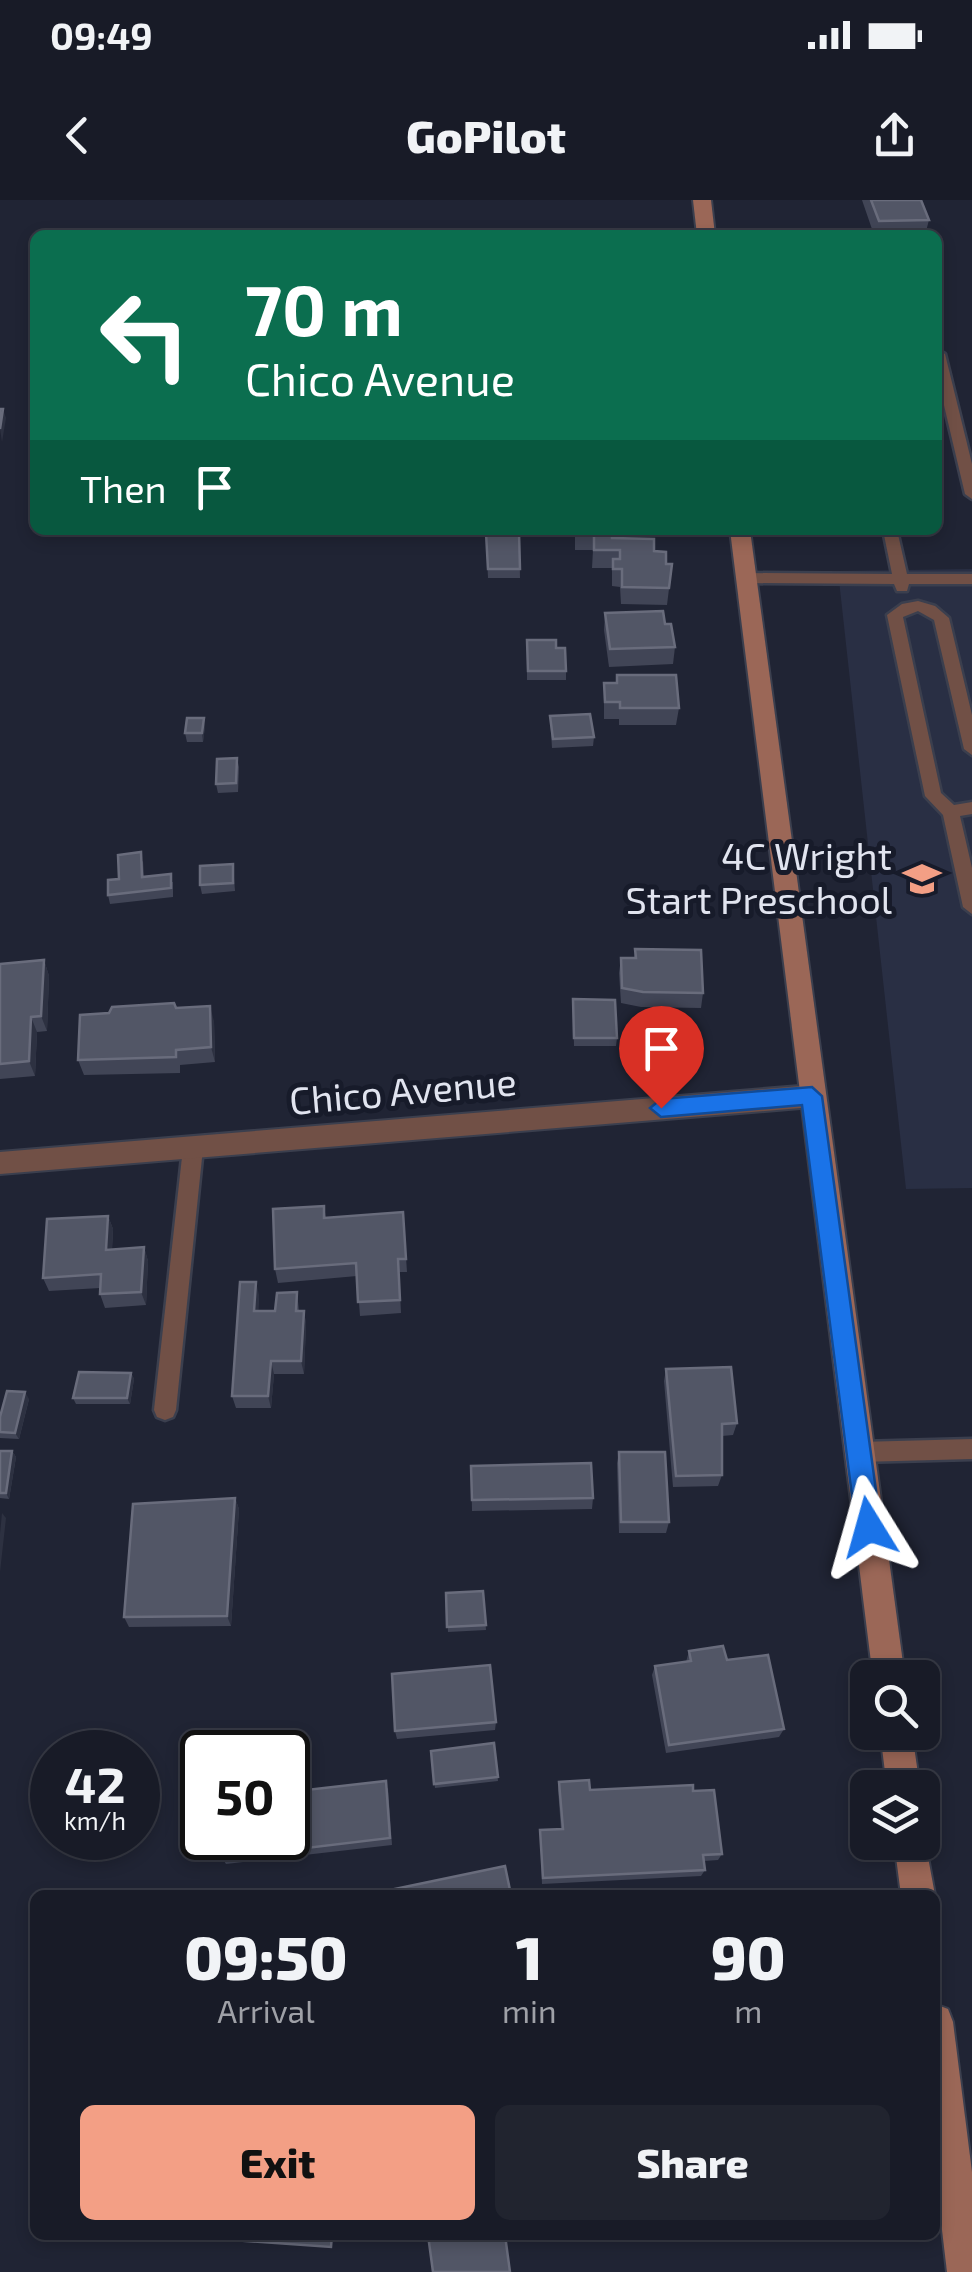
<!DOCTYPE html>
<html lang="en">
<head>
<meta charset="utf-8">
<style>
  :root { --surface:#181b27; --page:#21242f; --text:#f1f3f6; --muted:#9fa1a7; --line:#363944; --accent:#f39f85 }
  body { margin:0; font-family:"Exo 2",sans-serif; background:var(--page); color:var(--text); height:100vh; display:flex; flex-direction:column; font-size:38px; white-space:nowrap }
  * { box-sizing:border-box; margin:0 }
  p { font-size:32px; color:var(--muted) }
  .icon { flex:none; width:55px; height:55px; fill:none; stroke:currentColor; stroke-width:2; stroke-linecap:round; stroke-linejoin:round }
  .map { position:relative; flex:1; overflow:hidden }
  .details { position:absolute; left:30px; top:1690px; width:910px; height:350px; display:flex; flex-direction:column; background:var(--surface); border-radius:15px; box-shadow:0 5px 15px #0003,0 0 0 2px var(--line) }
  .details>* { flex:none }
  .hud { position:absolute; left:30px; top:30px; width:912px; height:305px; border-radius:15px; box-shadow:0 5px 15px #0003,0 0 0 2px var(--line); background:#0b6e4f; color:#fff; overflow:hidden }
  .tools { position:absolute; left:850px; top:1460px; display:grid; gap:20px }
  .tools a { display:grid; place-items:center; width:90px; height:90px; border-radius:15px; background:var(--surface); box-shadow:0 5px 15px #0003,0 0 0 2px var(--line); font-size:50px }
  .speed { position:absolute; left:30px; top:1530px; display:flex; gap:20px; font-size:50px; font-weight:700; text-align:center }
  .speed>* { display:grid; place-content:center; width:130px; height:130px; border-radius:50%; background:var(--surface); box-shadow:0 5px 15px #0003,0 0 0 2px var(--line); line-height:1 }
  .speed small { font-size:25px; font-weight:400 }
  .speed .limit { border:5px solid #111; border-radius:15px; background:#fff; color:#111 }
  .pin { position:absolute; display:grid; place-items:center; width:85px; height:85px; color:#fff; margin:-102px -42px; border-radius:50% 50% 50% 0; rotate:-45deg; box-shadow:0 0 10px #0007 }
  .pin .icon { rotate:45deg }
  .me { position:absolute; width:110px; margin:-55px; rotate:352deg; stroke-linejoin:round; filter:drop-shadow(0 0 8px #0008) }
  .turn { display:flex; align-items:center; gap:35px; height:210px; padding:0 50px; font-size:45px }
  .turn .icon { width:130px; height:130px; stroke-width:2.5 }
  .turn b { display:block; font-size:70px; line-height:85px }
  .then { display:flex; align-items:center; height:95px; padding:0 50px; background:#0003; gap:20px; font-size:38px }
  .eta { display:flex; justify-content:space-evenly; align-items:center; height:170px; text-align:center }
  .eta b { font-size:60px; font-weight:800; line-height:70px }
  .cta { display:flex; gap:20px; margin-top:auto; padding:20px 50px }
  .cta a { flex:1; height:115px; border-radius:15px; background:var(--accent); color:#111; font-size:40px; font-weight:800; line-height:115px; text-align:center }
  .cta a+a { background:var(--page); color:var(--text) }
  .status { display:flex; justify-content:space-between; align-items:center; height:70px; padding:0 50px; background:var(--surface); direction:ltr }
  .status svg { height:28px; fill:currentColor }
  header { display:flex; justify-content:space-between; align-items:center; height:130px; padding:0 50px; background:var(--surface); font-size:45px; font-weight:800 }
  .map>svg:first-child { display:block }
</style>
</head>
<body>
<div class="status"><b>09:49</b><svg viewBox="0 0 49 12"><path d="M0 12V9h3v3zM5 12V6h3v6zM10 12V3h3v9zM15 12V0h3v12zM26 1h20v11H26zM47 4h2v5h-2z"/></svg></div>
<header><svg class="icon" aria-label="back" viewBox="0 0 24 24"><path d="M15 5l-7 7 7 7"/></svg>GoPilot<svg class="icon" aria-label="share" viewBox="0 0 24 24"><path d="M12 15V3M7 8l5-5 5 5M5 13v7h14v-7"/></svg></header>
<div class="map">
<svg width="972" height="2072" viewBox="0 0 972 2072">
  <rect width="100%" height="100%" fill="#202434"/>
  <polygon fill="#292f44" points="972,369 972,988 906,989 838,371"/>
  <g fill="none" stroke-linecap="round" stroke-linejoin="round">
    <g stroke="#3b3f4e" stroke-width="5">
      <g id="service">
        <polygon points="938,150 945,154 972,264 972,299 965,294 938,180"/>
        <polygon points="883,330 897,330 907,374 972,374 972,384 909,384 907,391 897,391 894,384 745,383 737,378 745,373 892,374"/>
        <polygon points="918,401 935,406 949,418 972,515 972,555 964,549 934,420 918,411 903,417 941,593 954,605 972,602 972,614 960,616 972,668 972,714 963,707 943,615 925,596 887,415 902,404"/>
        <polygon points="193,940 200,942 203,948 176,1210 173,1217 165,1220 157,1217 154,1210 183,948 186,942"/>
        <polygon points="972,1239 972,1259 859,1262 851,1259 848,1252 851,1245 859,1242"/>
      </g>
    </g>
    <g stroke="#3b3f4e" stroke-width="4">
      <polygon id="minor" points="812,885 825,896 812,907 0,974 0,952"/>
    </g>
    <g stroke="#3b3f4e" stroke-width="4">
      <g id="secondary">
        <polygon points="693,0 711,0 715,35 697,35"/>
        <polygon points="730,330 750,330 905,1478 873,1478"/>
        <polygon points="880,1532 912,1532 920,1588 887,1588"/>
        <polygon points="923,1630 935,1695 901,1695 894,1642 922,1642"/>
        <polygon points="935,1804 948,1809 953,1822 972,1972 972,2072 947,2072 935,1971"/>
      </g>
    </g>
    <use href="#service" fill="#715046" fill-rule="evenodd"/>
    <use href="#minor" fill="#715046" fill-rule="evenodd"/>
    <use href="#secondary" fill="#9b6757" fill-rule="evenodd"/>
  </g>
  <g fill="#414556">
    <polygon points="862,0 921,0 929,20 925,35 874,35"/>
    <polygon points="575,330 612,330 612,338 654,351 666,364 672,364 667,405 621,404 620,387 612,386 612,368 592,368 593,350 575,350"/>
    <polygon points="519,332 520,378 488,378 486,333"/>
    <polygon points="605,413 665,424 675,447 673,464 609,467 604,430"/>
    <polygon points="527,440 556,448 566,471 566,480 527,480"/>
    <polygon points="617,475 679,508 676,525 619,525 619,519 604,519 604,483 616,483"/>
    <polygon points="550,516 594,537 593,546 552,548"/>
    <polygon points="205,526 203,542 187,542 185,533"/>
    <polygon points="237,558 239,567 238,592 218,593 216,584"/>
    <polygon points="143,661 144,677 173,682 173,697 110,704 108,695 119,679"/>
    <polygon points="233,664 235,691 202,694 200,685"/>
    <polygon points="635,749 703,793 701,808 641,807 621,803 619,773 621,758 634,758"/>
    <polygon points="44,760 49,776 47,831 37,832 35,876 0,879 0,764"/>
    <polygon points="573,799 617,838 616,846 574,846"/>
    <polygon points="176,808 214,821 215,862 180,865 180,873 84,875 78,860"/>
    <polygon points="324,1006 326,1018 403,1012 407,1072 399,1072 401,1113 360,1116 357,1076 278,1083 275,1069"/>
    <polygon points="108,1016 113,1029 112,1050 144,1047 148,1061 146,1105 105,1108 100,1094 100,1088 49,1091 43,1078"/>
    <polygon points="297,1092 299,1111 304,1111 306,1124 304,1174 274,1174 271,1208 236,1208 232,1196 259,1095 258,1111 275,1111"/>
    <polygon points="666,1169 737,1223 733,1235 722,1236 722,1275 718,1286 673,1287 664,1181"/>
    <polygon points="131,1173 134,1179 130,1204 76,1204 73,1198"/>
    <polygon points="29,1199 19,1239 0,1238 0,1217"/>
    <polygon points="0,1251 12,1251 16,1257 9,1299 0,1298"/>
    <polygon points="619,1252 669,1322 666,1333 619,1333 617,1263"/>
    <polygon points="471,1266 593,1298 592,1309 472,1311"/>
    <polygon points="235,1298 239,1309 231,1426 129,1427 124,1417"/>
    <polygon points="483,1391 486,1430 448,1432 446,1393"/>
    <polygon points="689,1451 727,1460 784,1529 779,1537 666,1553 652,1475 655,1466 686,1462"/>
    <polygon points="496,1522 495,1530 397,1539 395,1531"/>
    <polygon points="494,1543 498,1581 435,1588 431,1551"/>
    <polygon points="559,1582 590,1590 693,1591 722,1654 718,1660 704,1661 705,1670 701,1676 542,1684 540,1630 561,1629 558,1589"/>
    <polygon points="388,1588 392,1645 226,1664 222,1658"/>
  </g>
  <g fill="#2d3141">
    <polygon points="3,209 6,218 2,242 0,229"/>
    <polygon points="204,518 205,526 203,542 202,533"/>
    <polygon points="44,760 49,776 47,831 41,816"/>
    <polygon points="210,806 214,821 215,862 211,847"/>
    <polygon points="31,817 37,832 35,876 29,861"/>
    <polygon points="108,1016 113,1029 111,1064 106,1050"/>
    <polygon points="144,1047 148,1061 146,1105 141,1092"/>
    <polygon points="256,1082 259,1095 258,1124 254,1111"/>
    <polygon points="304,1111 306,1124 304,1174 301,1161"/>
    <polygon points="271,1161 274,1174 271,1208 268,1196"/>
    <polygon points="131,1173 134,1179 130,1204 127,1198"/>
    <polygon points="25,1192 29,1199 19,1239 15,1233"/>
    <polygon points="12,1251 16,1257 9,1299 6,1293"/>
    <polygon points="235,1298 239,1309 231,1426 227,1416"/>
    <polygon points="2,1313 6,1318 0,1372 0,1334"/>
  </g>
  <g fill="#525666" stroke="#696c7c" stroke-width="2.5">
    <polygon points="871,0 921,0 929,20 879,21"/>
    <polygon points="0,209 3,209 0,229"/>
    <polygon points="576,330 612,330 612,338 654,339 654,351 666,352 666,364 672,364 669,388 622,387 622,369 613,369 613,359 620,359 620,350 594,350 594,333 576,333"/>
    <polygon points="519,332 520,369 488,369 486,333"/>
    <polygon points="663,411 665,424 671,424 675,447 610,449 605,413"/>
    <polygon points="527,440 556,440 556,448 565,448 566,471 528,471"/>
    <polygon points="617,475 676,475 679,508 620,508 620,502 605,502 604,483 617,483"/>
    <polygon points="590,514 594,537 553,539 550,516"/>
    <polygon points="187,518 204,518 202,533 185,533"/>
    <polygon points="237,558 236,583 216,584 217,559"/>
    <polygon points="141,652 142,677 171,674 171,688 108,695 108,680 119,679 118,655"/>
    <polygon points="233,664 233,683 200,685 200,666"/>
    <polygon points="635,749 701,750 703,793 643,792 622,788 621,758 636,758"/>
    <polygon points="44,760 41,816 31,817 29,861 0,864 0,764"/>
    <polygon points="573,799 615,800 617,838 574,838"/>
    <polygon points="174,803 176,808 210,806 211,847 176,850 176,857 78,860 80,815 109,813 112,807"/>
    <polygon points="324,1006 324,1018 403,1012 406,1059 398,1059 400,1100 358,1102 356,1063 275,1069 273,1009"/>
    <polygon points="108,1016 106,1050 144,1047 141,1092 100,1094 101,1074 43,1078 47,1019"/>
    <polygon points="240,1082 256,1082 254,1111 275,1111 277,1093 297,1092 296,1111 304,1111 301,1161 271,1161 268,1196 232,1196"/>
    <polygon points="731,1167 737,1223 722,1224 722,1275 676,1276 666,1169"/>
    <polygon points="79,1172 131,1173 127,1198 73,1198"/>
    <polygon points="7,1191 25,1192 15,1233 0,1232 0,1217"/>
    <polygon points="0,1251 12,1251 6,1293 0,1293"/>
    <polygon points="619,1252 665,1252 669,1322 621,1322"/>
    <polygon points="591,1263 593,1298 472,1300 471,1266"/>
    <polygon points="235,1298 227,1416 124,1417 133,1304"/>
    <polygon points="483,1391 486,1425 447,1427 446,1393"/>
    <polygon points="723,1446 727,1460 768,1455 784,1529 669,1545 655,1466 691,1461 689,1451"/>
    <polygon points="490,1465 496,1522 395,1531 392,1474"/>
    <polygon points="494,1543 498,1577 434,1584 431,1551"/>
    <polygon points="589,1580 590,1590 693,1585 693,1591 714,1590 722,1654 703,1655 705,1670 543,1678 540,1630 563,1629 559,1582"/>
    <polygon points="386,1581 390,1638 222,1658 221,1638 288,1638 288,1592"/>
    <polygon points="505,1666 511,1695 391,1695 390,1690"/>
    <polygon points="233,2035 332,2035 331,2047 233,2040"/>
    <polygon points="428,2035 505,2035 510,2072 433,2072"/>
  </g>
  <polygon fill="#1a73e8" stroke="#114b97" stroke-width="2.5" points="812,887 822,896 881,1327 878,1335 869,1339 860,1335 856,1327 802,905 661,917 650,908 661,899"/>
  <defs>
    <g id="school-bare" transform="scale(3)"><path d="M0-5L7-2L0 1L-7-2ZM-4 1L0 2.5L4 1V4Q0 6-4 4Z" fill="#f39f85" stroke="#171b2a" stroke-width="2.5" paint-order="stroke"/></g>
  </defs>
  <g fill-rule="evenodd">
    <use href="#school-bare" x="922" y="679"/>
  </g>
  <g text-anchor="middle" stroke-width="10" stroke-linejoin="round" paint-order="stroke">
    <g font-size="38" fill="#e1e4ef" stroke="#171b2a" text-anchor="end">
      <text x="892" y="670">4C Wright<tspan x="892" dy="44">Start Preschool</tspan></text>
    </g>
    <g font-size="38" fill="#e1e4ef" stroke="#171b2a">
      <text transform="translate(403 892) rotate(-5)" y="13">Chico Avenue</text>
    </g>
  </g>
</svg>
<div class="tools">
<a><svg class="icon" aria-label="search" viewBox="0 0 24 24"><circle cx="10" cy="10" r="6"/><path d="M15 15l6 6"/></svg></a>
<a><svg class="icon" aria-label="layers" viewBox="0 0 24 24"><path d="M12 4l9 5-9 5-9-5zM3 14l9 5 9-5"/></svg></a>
</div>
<div class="speed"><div>42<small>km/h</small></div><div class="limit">50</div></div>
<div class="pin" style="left:661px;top:908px;background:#d93025"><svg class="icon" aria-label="arrive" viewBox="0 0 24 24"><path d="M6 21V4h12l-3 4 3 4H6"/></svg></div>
<svg class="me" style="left:869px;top:1327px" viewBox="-20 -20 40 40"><path d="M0-17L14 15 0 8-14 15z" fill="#1a73e8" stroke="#fff" stroke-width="4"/></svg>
<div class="hud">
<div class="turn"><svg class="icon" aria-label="left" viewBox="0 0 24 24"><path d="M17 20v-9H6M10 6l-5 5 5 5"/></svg><div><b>70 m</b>Chico Avenue</div></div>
<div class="then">Then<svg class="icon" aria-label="arrive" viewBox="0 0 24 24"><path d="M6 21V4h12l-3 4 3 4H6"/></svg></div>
</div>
<section class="details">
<div class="eta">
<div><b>09:50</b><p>Arrival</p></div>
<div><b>1</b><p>min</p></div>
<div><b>90</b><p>m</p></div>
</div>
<div class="cta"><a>Exit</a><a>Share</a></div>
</section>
</div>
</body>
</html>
